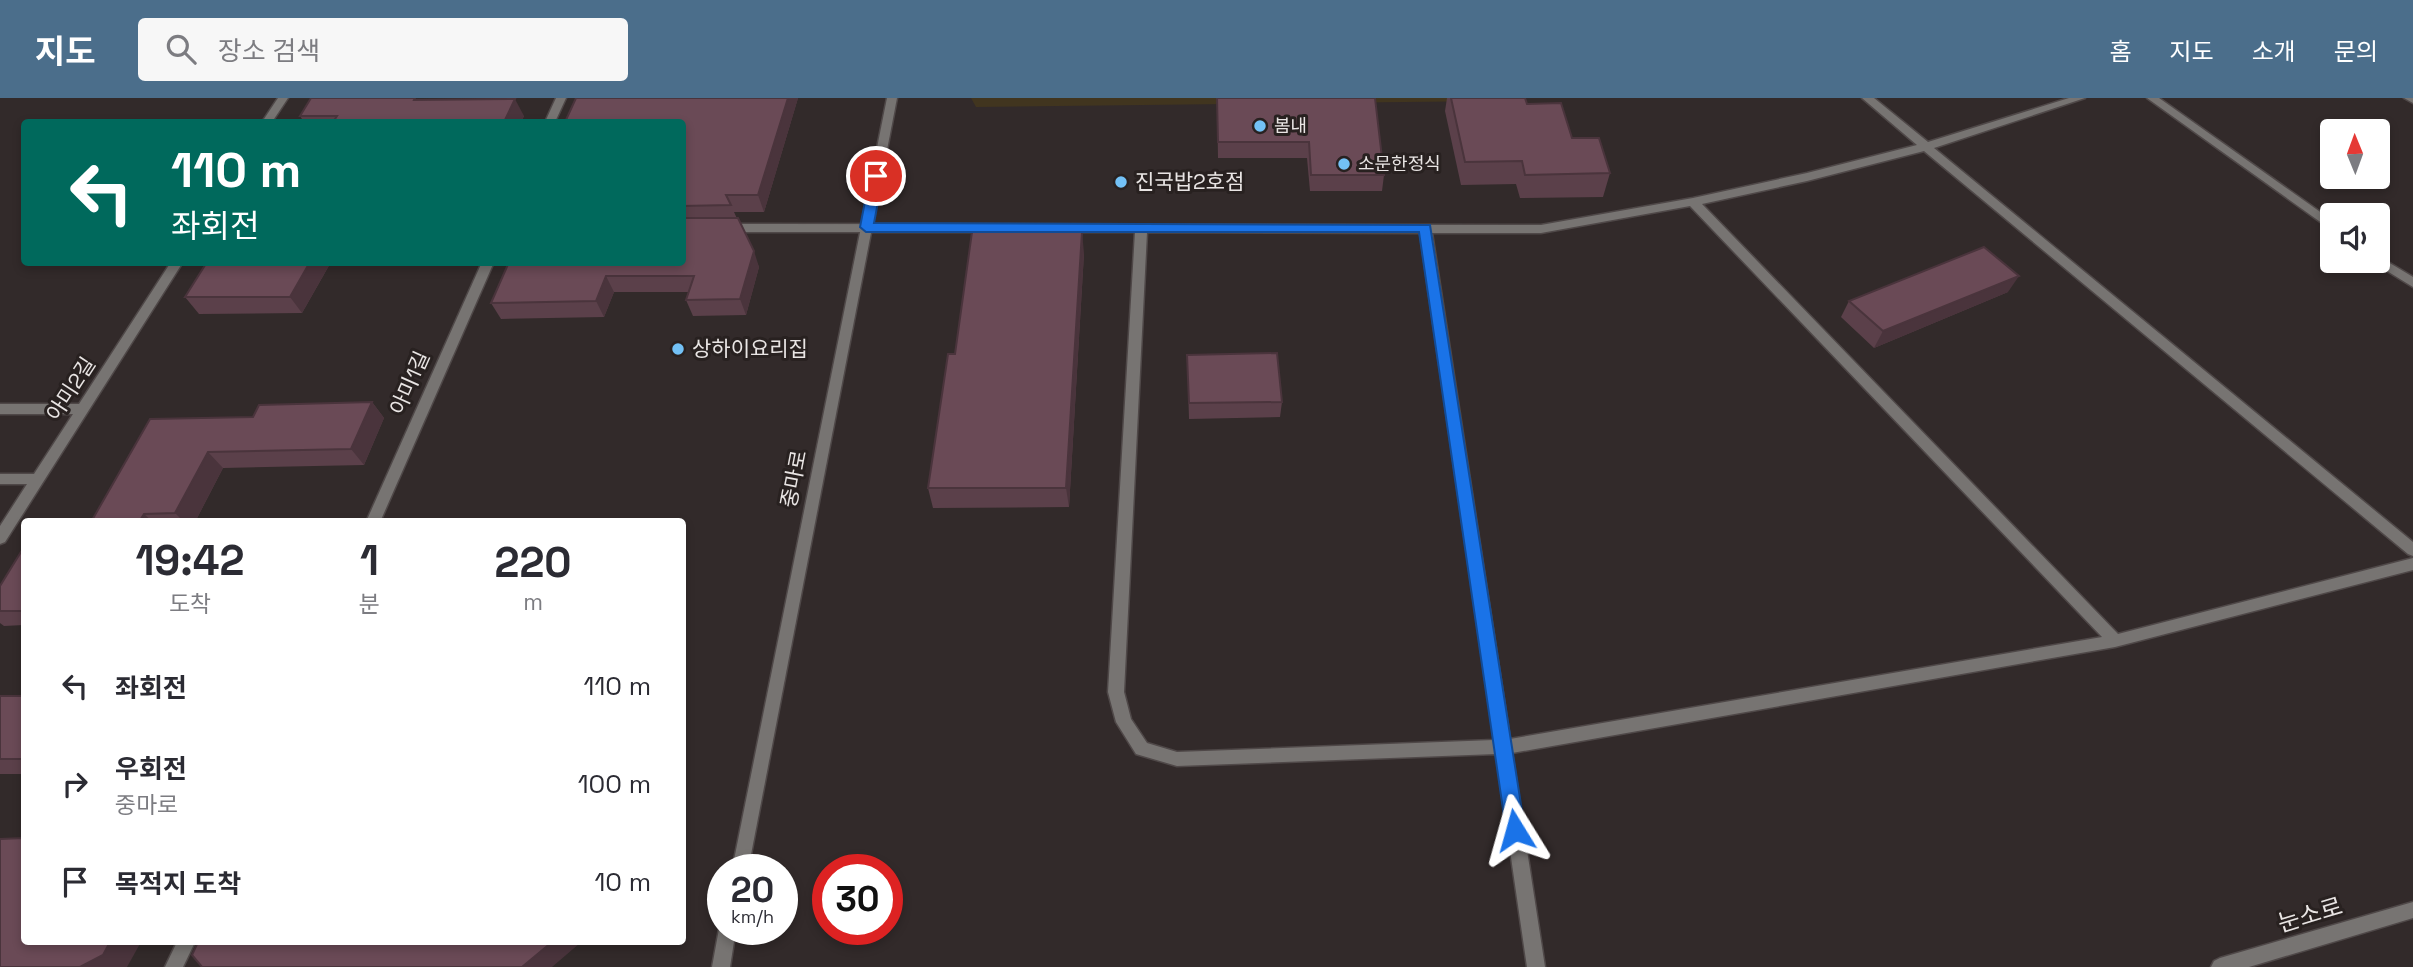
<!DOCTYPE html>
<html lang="ko">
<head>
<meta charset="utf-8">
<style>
  :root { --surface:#fff; --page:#f7f7f7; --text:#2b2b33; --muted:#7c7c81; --accent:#4b6e8b }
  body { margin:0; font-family:"Space Grotesk","Noto Sans KR",sans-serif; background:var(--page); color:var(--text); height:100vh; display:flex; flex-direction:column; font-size:26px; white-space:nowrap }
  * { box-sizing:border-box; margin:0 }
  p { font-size:23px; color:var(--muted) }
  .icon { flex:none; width:38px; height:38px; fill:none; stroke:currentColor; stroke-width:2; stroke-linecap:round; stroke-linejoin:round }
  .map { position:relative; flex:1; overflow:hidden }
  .sheet { position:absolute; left:21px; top:420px; width:665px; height:427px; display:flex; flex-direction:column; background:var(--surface); border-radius:7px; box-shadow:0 4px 10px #0003 }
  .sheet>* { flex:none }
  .hud { position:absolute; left:21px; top:21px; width:665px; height:147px; border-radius:7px; box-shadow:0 4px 10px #0003; background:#00695c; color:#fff; overflow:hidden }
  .needle { width:46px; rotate:359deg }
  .fabs { position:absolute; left:2320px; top:21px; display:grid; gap:14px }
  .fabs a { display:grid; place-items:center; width:70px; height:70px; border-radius:7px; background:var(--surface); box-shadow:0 4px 10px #0003; font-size:35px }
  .speed { position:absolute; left:707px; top:756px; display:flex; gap:14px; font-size:35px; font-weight:700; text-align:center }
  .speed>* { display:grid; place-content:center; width:91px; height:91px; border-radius:50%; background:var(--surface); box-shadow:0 4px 10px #0003; line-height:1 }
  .speed small { font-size:18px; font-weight:400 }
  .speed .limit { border:10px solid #d22; background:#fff; color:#111 }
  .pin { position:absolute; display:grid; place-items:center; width:60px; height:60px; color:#fff; margin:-30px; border:4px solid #fff; border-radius:50%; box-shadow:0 2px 7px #0007 }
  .me { position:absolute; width:77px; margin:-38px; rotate:352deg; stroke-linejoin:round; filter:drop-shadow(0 0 5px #0008) }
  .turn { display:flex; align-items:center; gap:24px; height:147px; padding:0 35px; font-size:32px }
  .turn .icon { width:91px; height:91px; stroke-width:2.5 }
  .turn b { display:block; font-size:49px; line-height:60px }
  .eta { display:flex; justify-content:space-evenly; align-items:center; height:119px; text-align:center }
  .eta b { font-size:42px; font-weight:800; line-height:49px }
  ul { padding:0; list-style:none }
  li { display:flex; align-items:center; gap:21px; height:98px; padding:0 35px }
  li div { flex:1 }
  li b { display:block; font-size:26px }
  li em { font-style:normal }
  header { display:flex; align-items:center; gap:42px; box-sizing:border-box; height:98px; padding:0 35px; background:var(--accent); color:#fff }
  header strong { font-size:33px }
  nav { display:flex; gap:38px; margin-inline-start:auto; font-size:24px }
  .search { width:490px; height:63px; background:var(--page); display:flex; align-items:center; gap:18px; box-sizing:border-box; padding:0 24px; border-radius:7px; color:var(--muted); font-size:26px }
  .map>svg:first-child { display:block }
</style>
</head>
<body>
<header>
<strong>지도</strong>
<div class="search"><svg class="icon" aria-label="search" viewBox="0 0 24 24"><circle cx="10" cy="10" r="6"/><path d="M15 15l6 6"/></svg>장소 검색</div>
<nav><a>홈</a><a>지도</a><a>소개</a><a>문의</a></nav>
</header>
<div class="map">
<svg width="2413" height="869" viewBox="0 0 2413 869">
  <rect width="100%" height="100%" fill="#322a2a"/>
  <polygon fill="#41351f" points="971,0 1510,0 1497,3 976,9"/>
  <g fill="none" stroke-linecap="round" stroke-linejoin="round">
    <g stroke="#4f4848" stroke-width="3">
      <g id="minor">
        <polygon points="278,0 288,0 272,24 262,24"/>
        <polygon points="556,0 566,0 555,24 545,24"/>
        <path d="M1862,0h12l54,44 141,-44h16l-151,50 479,394v14l-5,-2 -484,-403 -117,30 -105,23 416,430 295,-76v12l-298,77 -603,106 33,214h-18l-31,-213 -319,12 -41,-12 -20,-32 -8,-30 27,-460h-409l-6,-4 6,-4 815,1 152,-27 114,-25 110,-28zM1690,108l412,431 -592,102 -78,-506h109zM1147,134l273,1 74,507 -317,12 -30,-9 -16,-24 -7,-27z"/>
        <polygon points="2147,0 2159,0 2333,123 2333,133"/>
        <polygon points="2404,0 2413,0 2413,5"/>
        <polygon points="2378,158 2413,179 2413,189 2374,165 2373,163 2378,163"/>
        <polygon points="171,164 183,164 5,444 0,446 0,428 27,386 0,386 0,376 34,376 73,316 0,316 0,306 79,306"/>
        <polygon points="482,164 494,164 380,424 366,424"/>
        <polygon points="177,844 195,844 183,869 165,869"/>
      </g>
    </g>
    <g stroke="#4f4848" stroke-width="3">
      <g id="tertiary">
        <polygon points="887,0 897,0 748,772 732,772"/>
        <polygon points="2413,804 2413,820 2249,869 2211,869 2214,863 2220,860"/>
        <polygon points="723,825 723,831 736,831 730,869 712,869 719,831"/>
      </g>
    </g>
    <use href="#minor" fill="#777472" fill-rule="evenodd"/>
    <use href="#tertiary" fill="#777472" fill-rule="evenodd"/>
  </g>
  <g fill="#5b404a">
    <polygon points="798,0 764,114 734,114 759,169 746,217 693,218 686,202 689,194 614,194 604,219 501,221 491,205 509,164 682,164 682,24"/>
    <polygon points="1217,0 1384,77 1382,93 1310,93 1307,60 1218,60"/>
    <polygon points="1447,0 1525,0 1527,6 1572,40 1610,75 1603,99 1520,100 1516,86 1461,87 1445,13"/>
    <polygon points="426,2 524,18 521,24 304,24 300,18"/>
    <polygon points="1084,155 1069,409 933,410 928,390 955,256"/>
    <polygon points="331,164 302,215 199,216 185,199"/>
    <polygon points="2008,194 1874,250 1841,219 1849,203"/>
    <polygon points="1187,257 1282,304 1280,319 1189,321"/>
    <polygon points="372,304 384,320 364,367 223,370 195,424 91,424 253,319"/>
    <polygon points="24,449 24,527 4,528 0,525 0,488"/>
    <rect x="0" y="598" width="24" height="78"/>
  </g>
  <g fill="#4a343c">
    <polygon points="788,0 798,0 764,114 758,97"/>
    <polygon points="515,1 524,18 521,24 504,24"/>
    <polygon points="1082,134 1084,155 1069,409 1066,390"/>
    <polygon points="754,153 759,169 746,217 740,201"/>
    <polygon points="310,164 331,164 302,215 290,199"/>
    <polygon points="606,178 614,194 604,219 596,203"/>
    <polygon points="2019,178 2008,194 1874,250 1883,233"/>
    <polygon points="372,304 384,320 364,367 351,351"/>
    <polygon points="208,354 223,370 195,424 184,424 175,415"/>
    <polygon points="144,416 153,424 139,424"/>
    <polygon points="110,844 141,844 127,869 80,869"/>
    <polygon points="552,844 580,844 580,845 552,869 522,869"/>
  </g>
  <g fill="#6a4a56" stroke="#4a343c" stroke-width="2">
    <polygon points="311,0 415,0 414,2 515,1 504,24 333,24 337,18 300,18"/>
    <polygon points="576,0 788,0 758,97 726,97 731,107 682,108 682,24 565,24"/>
    <polygon points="1217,0 1375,0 1384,77 1311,77 1309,44 1218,44"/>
    <polygon points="1451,0 1525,0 1527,6 1561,5 1572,40 1599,40 1610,75 1525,77 1522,63 1465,64"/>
    <polygon points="682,120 738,120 754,153 740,201 686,202 694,178 606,178 596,203 491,205 509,164 682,164"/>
    <polygon points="972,134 1082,134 1066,390 928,390 948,256 955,256"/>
    <polygon points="1984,149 2019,178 1883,233 1849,203"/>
    <polygon points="207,164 310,164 290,199 185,199"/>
    <polygon points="1277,255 1282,304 1189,305 1187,257"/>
    <polygon points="372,304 351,351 208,354 175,415 144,416 139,424 91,424 150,321 253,319 259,307"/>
    <polygon points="24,449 24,513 0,513 0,488"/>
    <rect x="0" y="598" width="24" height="63"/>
    <polygon points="24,740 24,844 110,844 103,857 80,869 0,869 0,741"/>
    <polygon points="198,844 552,844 522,869 202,869 192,857"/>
  </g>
  <polygon fill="#1a73e8" stroke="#114b97" stroke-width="2" points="876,74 883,78 874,125 1430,127 1525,732 1522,738 1515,740 1509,738 1506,732 1419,134 866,134 860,129 870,78"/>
  <g fill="#73c1f6" stroke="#282120" stroke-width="2.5">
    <circle cx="1260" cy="28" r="7"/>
    <circle cx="1344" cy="66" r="7"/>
    <circle cx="1121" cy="84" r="7"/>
    <circle cx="678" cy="251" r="7"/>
  </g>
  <g text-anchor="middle" stroke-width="6" stroke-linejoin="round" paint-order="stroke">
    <g font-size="18" fill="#e9e5e4" stroke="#282120" text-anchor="start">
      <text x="1274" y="34">봄내</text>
      <text x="1358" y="72">소문한정식</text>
    </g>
    <g font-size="21" fill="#e9e5e4" stroke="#282120" text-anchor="start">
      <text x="1135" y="91">진국밥2호점</text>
      <text x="692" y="258">상하이요리집</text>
    </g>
    <g font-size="21" fill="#e9e5e4" stroke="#282120">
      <text transform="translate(410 285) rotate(-66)" y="7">아미1길</text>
      <text transform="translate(71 291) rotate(-57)" y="7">아미2길</text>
      <text transform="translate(794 381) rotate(-79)" y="7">중마로</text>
    </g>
    <g font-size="24" fill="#e9e5e4" stroke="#282120">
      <text transform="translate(2310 817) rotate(-17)" y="8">눈소로</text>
    </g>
  </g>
</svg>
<div class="fabs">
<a><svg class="needle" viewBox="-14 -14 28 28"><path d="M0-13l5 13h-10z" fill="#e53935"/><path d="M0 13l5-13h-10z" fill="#7c7c81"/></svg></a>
<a><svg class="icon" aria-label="sound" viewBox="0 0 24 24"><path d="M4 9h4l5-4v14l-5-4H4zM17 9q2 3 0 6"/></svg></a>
</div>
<div class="speed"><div>20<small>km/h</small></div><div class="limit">30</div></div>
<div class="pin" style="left:876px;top:78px;background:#d93025"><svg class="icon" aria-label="arrive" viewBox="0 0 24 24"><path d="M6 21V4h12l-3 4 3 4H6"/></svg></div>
<svg class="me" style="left:1515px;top:732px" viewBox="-20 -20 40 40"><path d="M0-17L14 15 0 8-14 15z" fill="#1a73e8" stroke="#fff" stroke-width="4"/></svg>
<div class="hud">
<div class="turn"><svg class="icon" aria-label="left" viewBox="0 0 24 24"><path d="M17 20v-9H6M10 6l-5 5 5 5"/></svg><div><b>110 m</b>좌회전</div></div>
</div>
<section class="sheet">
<div class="eta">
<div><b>19:42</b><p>도착</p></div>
<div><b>1</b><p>분</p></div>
<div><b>220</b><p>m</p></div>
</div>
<ul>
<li><svg class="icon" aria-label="left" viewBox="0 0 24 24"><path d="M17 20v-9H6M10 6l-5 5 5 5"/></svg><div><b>좌회전</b></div><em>110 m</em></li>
<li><svg class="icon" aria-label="right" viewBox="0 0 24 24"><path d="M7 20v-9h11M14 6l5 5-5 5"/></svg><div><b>우회전</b><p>중마로</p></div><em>100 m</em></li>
<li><svg class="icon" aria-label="arrive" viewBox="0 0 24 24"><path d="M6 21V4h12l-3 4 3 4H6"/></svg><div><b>목적지 도착</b></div><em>10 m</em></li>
</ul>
</section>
</div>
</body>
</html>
